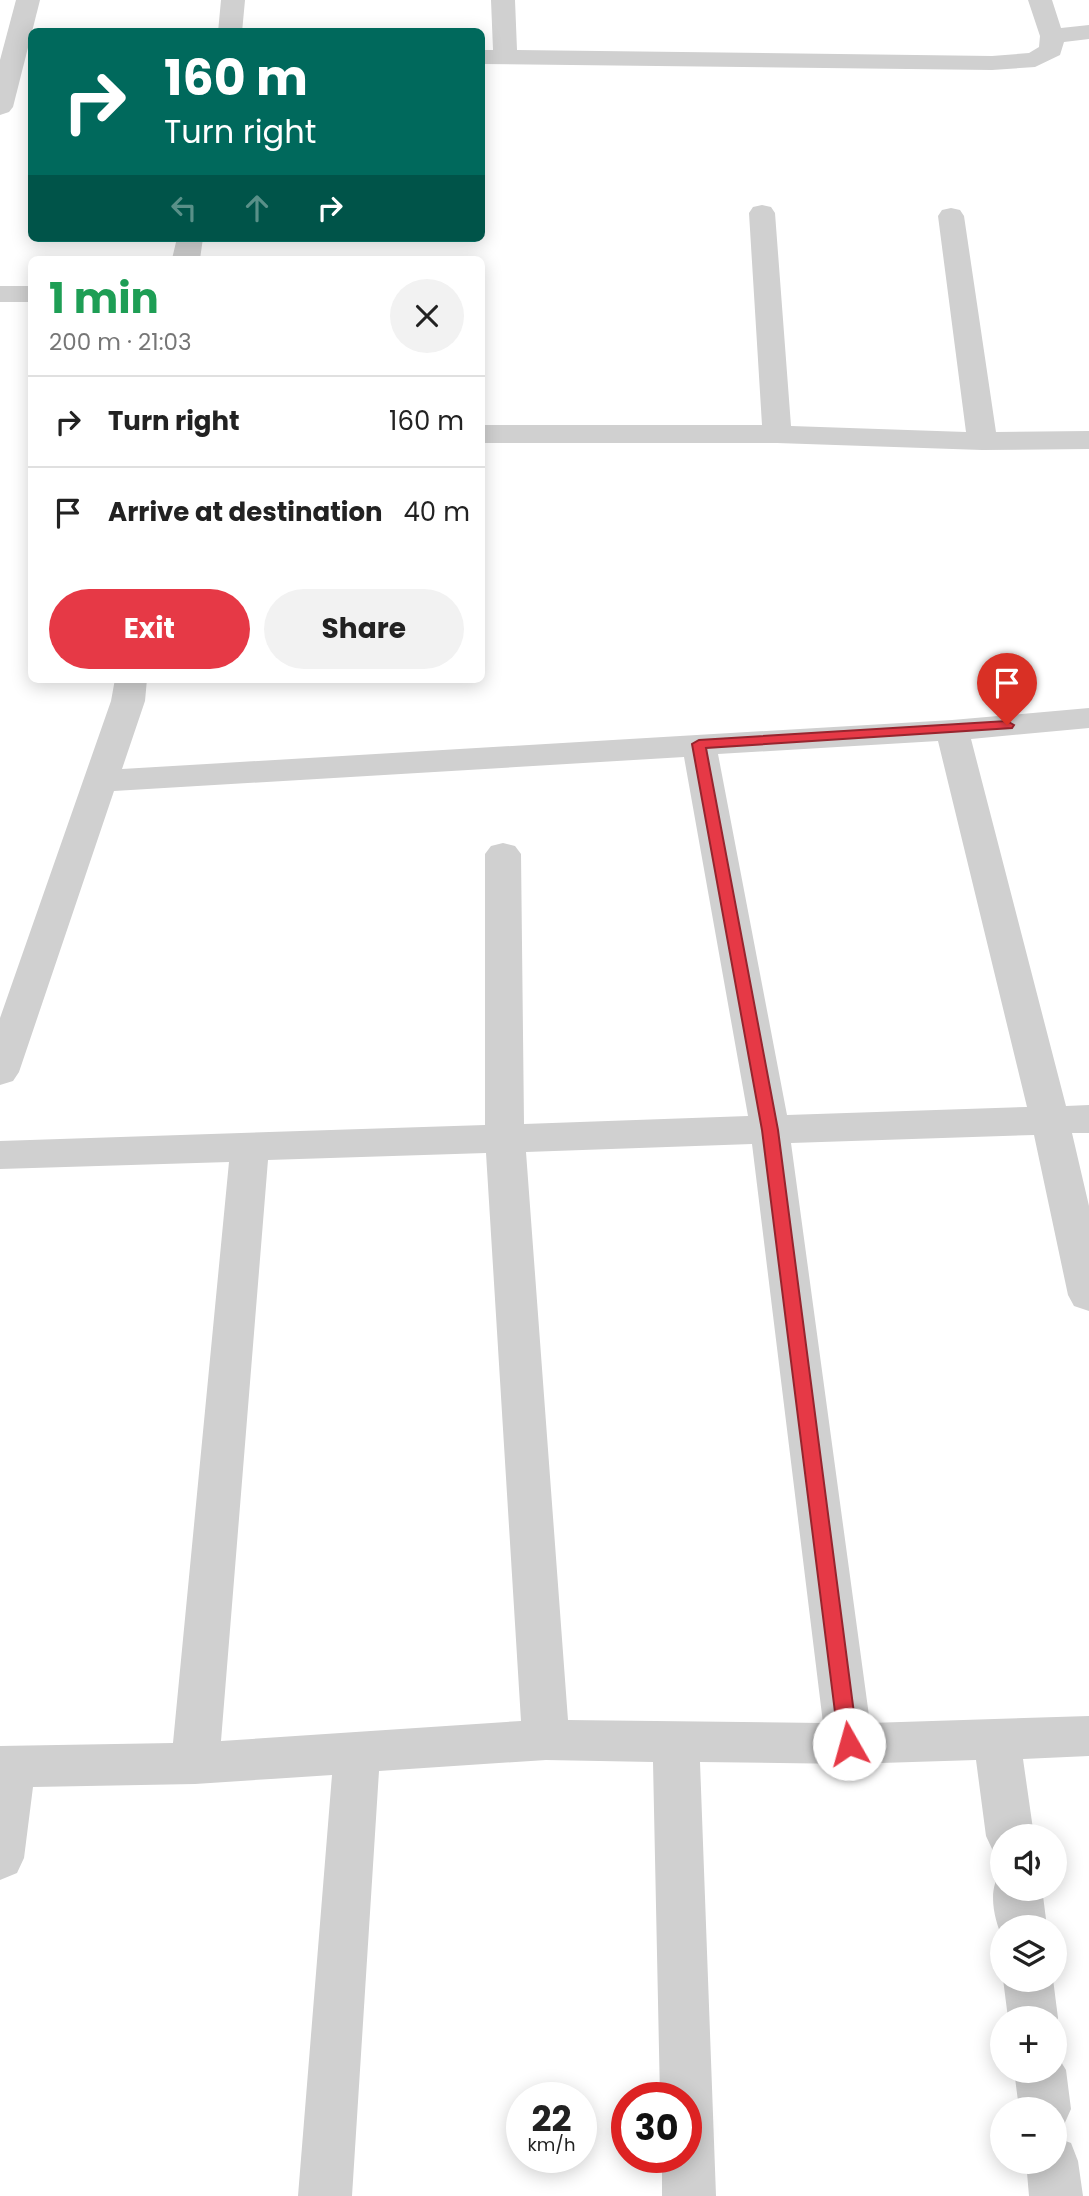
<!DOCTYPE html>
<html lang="en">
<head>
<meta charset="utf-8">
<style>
  :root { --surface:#fff; --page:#f2f2f2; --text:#222; --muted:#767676; --line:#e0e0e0; --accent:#e63946 }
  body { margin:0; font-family:Poppins,sans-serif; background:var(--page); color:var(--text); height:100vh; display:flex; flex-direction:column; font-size:26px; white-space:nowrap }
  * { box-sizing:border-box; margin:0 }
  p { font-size:23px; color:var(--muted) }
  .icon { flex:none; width:38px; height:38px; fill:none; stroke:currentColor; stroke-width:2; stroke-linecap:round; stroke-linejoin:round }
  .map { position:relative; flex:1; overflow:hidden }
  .details { position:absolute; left:28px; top:256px; width:457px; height:427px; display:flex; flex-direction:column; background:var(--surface); border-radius:10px; box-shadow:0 4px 18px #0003 }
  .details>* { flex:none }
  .top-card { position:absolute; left:28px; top:28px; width:457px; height:214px; border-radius:10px; box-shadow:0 4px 18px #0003; background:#00695c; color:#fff; overflow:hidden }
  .buttons { position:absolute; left:990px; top:1824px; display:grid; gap:14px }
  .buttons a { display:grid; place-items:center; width:77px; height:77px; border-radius:50%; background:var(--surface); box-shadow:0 4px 18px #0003; font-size:35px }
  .speed { position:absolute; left:506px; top:2082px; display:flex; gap:14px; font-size:35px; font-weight:700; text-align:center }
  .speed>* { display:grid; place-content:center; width:91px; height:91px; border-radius:50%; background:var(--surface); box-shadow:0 4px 18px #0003; line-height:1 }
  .speed small { font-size:18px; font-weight:400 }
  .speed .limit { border:10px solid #d22; background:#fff; color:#111 }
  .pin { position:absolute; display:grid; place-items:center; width:60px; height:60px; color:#fff; margin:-72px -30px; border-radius:50% 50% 50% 0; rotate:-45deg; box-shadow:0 0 7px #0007 }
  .pin .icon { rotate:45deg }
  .me { position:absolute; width:77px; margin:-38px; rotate:353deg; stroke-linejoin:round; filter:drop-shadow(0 0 5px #0008) }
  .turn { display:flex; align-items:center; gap:24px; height:147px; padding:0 21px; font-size:32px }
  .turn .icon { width:91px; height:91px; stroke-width:2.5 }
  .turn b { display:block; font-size:49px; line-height:60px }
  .lanes { display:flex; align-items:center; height:66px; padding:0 21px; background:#0003; justify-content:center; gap:35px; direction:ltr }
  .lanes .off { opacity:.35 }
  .round { display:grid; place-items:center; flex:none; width:74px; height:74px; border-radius:37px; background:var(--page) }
  .head { display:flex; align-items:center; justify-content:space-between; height:119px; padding:0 21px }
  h1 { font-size:42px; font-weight:700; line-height:52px; color:#1e9e55 }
  .primary-button { display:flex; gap:14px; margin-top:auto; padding:14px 21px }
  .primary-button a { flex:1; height:80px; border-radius:42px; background:var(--accent); color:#fff; font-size:28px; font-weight:700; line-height:80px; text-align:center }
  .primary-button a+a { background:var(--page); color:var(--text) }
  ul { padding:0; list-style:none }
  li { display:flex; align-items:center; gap:21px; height:91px; padding:0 21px; border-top:2px solid var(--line) }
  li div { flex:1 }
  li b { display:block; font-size:26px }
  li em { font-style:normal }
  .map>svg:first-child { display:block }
</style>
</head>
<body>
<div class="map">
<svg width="1089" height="2196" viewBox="0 0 1089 2196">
  <rect width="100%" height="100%" fill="#fff"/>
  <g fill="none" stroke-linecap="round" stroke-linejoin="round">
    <g fill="#d0d0d0" fill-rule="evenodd">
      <polygon points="16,0 40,0 13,107 9,112 0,115 0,60"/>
      <polygon points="221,0 245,0 242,32 218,32"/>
      <polygon points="491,0 515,0 517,50 992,56 1029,53 1039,47 1040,36 1028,0 1052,0 1061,28 1089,25 1089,39 1064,42 1060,55 1035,67 992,70 481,64 481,50 493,50"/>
      <polygon points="762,205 771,207 775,213 791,426 966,432 938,216 942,210 951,208 960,210 964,216 996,432 1089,431 1089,449 982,450 777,443 481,443 481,425 762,425 749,213 753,207"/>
      <polygon points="177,238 203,238 200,259 172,259"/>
      <rect x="0" y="286" width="32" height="16"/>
      <path d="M115,679h32l-2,22 -23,68 830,-49 137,-12v20l-118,11 95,367 23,-1v28h-17l17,73v105l-15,-5 -6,-11 -34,-160 -243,8 79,580 219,-7v40l-66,3 11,77h-31v19l-10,-4 -7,-15 -10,-76 -127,4 -149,-2 16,434h-54v-38h24v-60h-26l-7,-336 -107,-2 -167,11 -27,425h-54l34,-421 -137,9 -162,3 -9,71 -7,15 -17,7v-134l173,-3 56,-581 -229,7v-28l485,-16v-271l6,-8 12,-3 12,3 6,8 3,270 224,-8 -64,-359 -570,34 -95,281 -6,9 -13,4v-67l111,-317zM938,741l89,366 -240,8 -69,-361zM752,1144l71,579 -255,-3 -42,-568zM486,1153l35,568 -300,20 47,-581z"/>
      <path d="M1003,1871v17h39l5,39h-44v12c-9,-19 -17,-53 0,-68z"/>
      <polygon points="1003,1979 1053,1979 1058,2018 1055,2025 1055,2018 1008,2018"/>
      <polygon points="1055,2052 1066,2070 1071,2109 1063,2127 1055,2130 1055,2109 1019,2109 1014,2070 1055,2070"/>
      <polygon points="1055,2137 1071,2143 1078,2161 1083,2196 1029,2196 1026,2161 1055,2161"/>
    </g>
  </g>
  <polygon fill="#e63946" stroke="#96252e" stroke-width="2" points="1007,721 1014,725 1012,728 706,748 778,1130 858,1744 855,1750 849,1752 842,1750 839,1744 762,1130 692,744 699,740"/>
</svg>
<div class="buttons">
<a><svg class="icon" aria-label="sound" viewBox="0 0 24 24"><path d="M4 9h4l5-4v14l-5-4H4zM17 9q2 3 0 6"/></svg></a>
<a><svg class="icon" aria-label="layers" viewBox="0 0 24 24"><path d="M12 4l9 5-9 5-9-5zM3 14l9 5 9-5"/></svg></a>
<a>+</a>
<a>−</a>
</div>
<div class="speed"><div>22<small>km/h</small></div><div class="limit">30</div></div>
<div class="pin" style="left:1007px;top:725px;background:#d93025"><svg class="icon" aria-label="arrive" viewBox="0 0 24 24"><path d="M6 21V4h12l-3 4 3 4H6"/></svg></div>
<svg class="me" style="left:849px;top:1744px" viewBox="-20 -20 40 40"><circle r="19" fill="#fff"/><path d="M0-13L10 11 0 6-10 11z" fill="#e63946"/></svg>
<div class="top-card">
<div class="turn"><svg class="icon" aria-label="right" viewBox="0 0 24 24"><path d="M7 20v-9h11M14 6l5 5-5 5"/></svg><div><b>160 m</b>Turn right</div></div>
<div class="lanes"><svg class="icon off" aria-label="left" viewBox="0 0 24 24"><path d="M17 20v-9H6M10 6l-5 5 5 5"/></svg><svg class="icon off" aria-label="ahead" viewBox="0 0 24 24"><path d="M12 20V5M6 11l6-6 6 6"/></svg><svg class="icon" aria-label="right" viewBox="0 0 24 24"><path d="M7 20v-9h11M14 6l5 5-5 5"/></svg></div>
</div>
<section class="details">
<div class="head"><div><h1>1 min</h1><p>200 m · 21:03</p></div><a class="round"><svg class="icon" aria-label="close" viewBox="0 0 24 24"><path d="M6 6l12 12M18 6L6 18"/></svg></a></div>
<ul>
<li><svg class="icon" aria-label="right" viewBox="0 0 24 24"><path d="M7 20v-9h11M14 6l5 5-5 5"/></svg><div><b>Turn right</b></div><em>160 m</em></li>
<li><svg class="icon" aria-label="arrive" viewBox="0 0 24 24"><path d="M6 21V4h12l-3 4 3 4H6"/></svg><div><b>Arrive at destination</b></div><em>40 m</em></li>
</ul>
<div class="primary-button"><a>Exit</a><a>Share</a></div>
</section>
</div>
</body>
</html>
